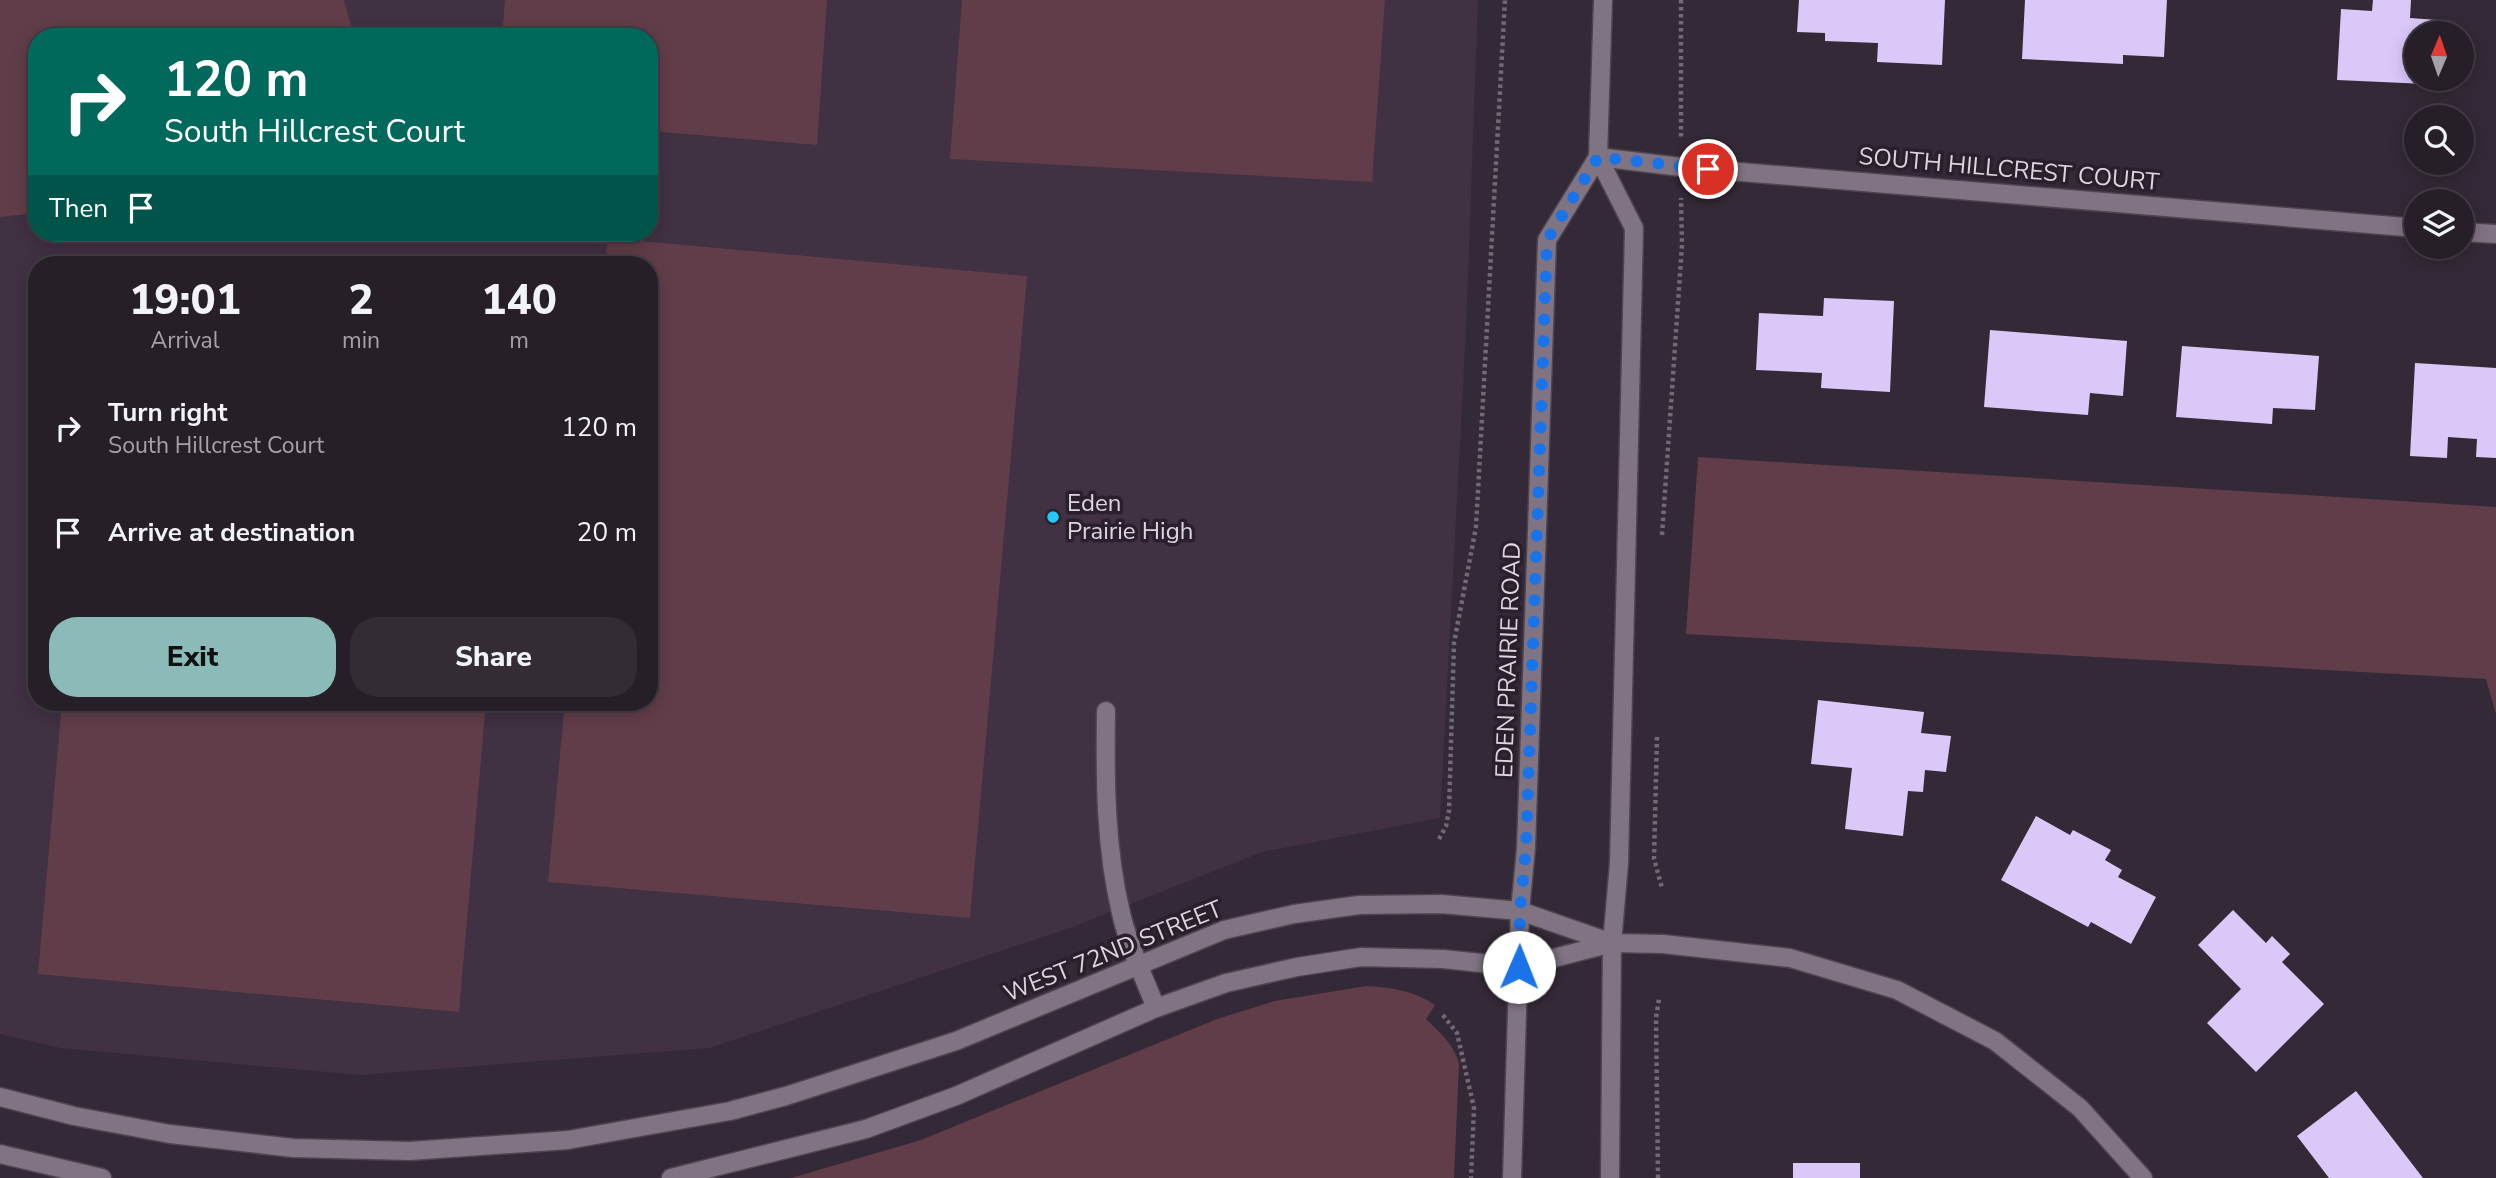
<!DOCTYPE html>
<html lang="en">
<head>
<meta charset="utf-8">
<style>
  :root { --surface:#271f28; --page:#332c34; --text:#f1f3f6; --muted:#a4a2a8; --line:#433d45; --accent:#8bbbb9 }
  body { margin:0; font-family:"Nunito Sans",sans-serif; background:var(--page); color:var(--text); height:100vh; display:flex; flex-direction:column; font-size:26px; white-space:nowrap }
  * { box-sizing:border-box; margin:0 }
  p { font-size:23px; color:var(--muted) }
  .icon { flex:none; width:38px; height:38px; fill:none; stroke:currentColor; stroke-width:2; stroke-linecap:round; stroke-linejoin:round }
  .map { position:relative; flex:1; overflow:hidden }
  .side { position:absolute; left:28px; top:256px; width:630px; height:455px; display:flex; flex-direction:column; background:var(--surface); border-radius:28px; box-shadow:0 4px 18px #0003,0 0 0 2px var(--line) }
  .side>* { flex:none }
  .guide { position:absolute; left:28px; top:28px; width:630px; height:214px; border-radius:28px; box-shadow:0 4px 18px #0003,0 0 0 2px var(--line); background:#00695c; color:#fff; overflow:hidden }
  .needle { width:46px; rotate:2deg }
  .buttons { position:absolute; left:2404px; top:21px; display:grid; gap:14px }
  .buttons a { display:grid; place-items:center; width:70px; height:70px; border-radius:50%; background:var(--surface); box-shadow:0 4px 18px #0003,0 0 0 2px var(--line); font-size:35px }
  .pin { position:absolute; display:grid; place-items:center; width:60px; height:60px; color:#fff; margin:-30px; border:4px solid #fff; border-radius:50%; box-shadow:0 2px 7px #0007 }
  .me { position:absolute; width:77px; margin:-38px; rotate:1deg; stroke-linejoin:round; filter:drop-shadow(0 0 5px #0008) }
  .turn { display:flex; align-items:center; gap:24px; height:147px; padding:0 21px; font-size:32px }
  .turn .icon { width:91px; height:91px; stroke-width:2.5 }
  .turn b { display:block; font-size:49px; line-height:60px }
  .then { display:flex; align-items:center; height:66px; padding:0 21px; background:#0003; gap:14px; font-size:26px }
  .eta { display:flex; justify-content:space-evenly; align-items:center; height:119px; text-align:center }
  .eta b { font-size:42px; font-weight:800; line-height:49px }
  .button { display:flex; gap:14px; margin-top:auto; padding:14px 21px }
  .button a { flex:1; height:80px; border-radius:28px; background:var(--accent); color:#111; font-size:28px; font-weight:800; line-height:80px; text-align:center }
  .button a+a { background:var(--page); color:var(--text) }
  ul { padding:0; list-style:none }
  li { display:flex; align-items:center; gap:21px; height:105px; padding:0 21px }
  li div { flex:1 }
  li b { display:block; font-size:26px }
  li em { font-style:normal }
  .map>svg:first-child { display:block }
</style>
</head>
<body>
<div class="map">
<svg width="2496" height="1178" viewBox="0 0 2496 1178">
  <rect width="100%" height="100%" fill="#342936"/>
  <path fill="#403143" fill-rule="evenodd" d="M0,0h1478l-12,331 -26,487 -178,34 -189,75 -364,121 -349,27 -300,-27 -60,-14zM37,37h612v196h-612zM37,264h612v438h-612z"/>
  <g fill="#613d49">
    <polygon points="0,0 344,0 354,37 37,37 37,213 0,217"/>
    <polygon points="505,0 827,0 817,145 649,131 649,37 502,37"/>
    <polygon points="962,0 1385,0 1372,182 950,159"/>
    <polygon points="608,238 1027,276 970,918 548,882 565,702 649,702 649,264 605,264"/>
    <polygon points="1698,457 2496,507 2496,714 2486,679 1686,634"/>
    <polygon points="62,702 486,702 459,1012 38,974"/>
    <path d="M1366,986c24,1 49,5 69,19l-9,14c14,14 28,25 33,45l-5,114h-663l130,-38 296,-121 58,-18z"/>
  </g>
  <g fill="#dac8f9">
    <polygon points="1799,0 1945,0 1942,65 1877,62 1878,43 1825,41 1825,33 1797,32"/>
    <polygon points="2025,0 2167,0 2164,57 2123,55 2123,64 2022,59"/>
    <polygon points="2373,0 2411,0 2410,18 2451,21 2451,33 2417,33 2417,79 2448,79 2448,85 2337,80 2341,9 2372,11"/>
    <polygon points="1824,298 1894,301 1890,392 1821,388 1822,373 1756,370 1759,313 1823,316"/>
    <polygon points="1990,330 2127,341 2123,396 2090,393 2088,415 1984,407"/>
    <polygon points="2182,346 2319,356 2315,410 2273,408 2272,424 2176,417"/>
    <polygon points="2415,363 2496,368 2496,458 2476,457 2477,439 2448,437 2447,458 2410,456"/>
    <polygon points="1818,700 1924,712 1921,733 1951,736 1946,772 1925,770 1923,792 1908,791 1903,836 1845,829 1852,768 1811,764"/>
    <polygon points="2036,816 2070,835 2073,830 2111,850 2105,860 2122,870 2118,877 2156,897 2131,944 2091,922 2088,927 2001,880"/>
    <polygon points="2233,910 2266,943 2272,936 2290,954 2282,962 2324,1004 2256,1072 2207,1023 2241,989 2198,945"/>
    <polygon points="2356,1091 2423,1178 2329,1178 2297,1136"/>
    <rect x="1793" y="1163" width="67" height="15"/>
  </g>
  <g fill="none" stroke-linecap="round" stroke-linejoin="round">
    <g stroke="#4d444f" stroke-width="21">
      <path id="lane" d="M1106,711c-1,67 -1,135 15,202 7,32 23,64 35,95"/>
    </g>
    <g stroke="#4d444f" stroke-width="21">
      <g id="street">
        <polyline points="1598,157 1681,167 2417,228"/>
        <polyline points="2462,232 2496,234"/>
        <polyline points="0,1097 74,1116 170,1134 293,1148 410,1151 568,1140 730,1111 786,1096 956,1041 1224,930 1294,914 1359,905 1441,904 1520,911 1612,943"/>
        <polyline points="0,1154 102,1178"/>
        <polyline points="671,1178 866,1129 956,1096 1156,1008 1226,983 1297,967 1361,957 1443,959 1519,967 1612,943 1663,944 1790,958 1897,990 1995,1041 2080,1108 2143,1178"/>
      </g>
    </g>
    <g stroke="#4d444f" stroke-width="21">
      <g id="secondary">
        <polyline points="1603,0 1598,157 1634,228 1619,863 1612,943 1610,1178"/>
        <polyline points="1512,1178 1520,911 1526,848 1547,240 1598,157"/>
      </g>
    </g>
    <g stroke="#726974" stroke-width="4.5" stroke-dasharray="3.5 3.5" stroke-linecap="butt">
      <polyline points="1681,0 1681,137"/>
      <polyline points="1662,535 1682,245 1681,198"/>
      <polyline points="1657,737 1654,859 1662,888"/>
      <polyline points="1439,839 1446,826 1449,811 1454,643 1476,527 1505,0"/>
      <polyline points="1443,1015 1457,1033 1474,1108 1471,1178"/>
      <polyline points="1658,1178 1656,1018 1659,999"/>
    </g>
    <use href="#lane" stroke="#807382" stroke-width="18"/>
    <use href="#street" stroke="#807382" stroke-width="18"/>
    <use href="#secondary" stroke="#807382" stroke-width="18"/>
  </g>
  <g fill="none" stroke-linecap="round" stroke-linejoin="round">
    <polyline stroke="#1a73e8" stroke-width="12" stroke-dasharray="0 21.6" points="1519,967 1520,911 1526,848 1547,240 1598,157 1708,169"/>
  </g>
  <circle fill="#26c9fe" stroke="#2a1f2c" stroke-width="2.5" cx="1053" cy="517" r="7"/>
  <g text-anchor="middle" stroke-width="7" stroke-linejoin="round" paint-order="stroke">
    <g font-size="24" fill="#dcd5de" stroke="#2a1f2c">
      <text transform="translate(2009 169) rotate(5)" y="8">SOUTH HILLCREST COURT</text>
      <text transform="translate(1508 660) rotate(-88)" y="8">EDEN PRAIRIE ROAD</text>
      <text transform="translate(1113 951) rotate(-22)" y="8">WEST 72ND STREET</text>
    </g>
    <g font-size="24" fill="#dcd5de" stroke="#2a1f2c" text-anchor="start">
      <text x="1067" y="511">Eden<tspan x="1067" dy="28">Prairie High</tspan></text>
    </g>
  </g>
</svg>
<div class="buttons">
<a><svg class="needle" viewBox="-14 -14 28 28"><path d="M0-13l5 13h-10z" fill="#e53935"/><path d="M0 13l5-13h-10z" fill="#a4a2a8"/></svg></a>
<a><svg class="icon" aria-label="search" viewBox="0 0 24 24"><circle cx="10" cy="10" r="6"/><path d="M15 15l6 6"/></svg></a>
<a><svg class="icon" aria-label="layers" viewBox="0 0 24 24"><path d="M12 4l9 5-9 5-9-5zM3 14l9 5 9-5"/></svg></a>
</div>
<div class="pin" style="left:1708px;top:169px;background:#d93025"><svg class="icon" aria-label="arrive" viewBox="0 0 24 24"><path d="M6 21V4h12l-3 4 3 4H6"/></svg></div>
<svg class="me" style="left:1519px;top:967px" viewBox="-20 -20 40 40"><circle r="19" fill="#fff"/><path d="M0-13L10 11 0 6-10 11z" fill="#1a73e8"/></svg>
<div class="guide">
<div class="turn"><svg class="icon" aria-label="right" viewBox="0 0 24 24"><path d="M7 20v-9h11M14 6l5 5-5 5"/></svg><div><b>120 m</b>South Hillcrest Court</div></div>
<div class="then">Then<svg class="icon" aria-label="arrive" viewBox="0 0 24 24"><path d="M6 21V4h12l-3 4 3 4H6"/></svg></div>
</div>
<section class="side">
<div class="eta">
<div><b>19:01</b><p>Arrival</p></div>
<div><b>2</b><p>min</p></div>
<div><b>140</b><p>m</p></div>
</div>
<ul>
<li><svg class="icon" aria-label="right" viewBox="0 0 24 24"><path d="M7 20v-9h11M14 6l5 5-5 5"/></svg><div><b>Turn right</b><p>South Hillcrest Court</p></div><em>120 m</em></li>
<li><svg class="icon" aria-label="arrive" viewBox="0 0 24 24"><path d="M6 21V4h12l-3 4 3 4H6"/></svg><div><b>Arrive at destination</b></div><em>20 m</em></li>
</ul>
<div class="button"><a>Exit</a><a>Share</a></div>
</section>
</div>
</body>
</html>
